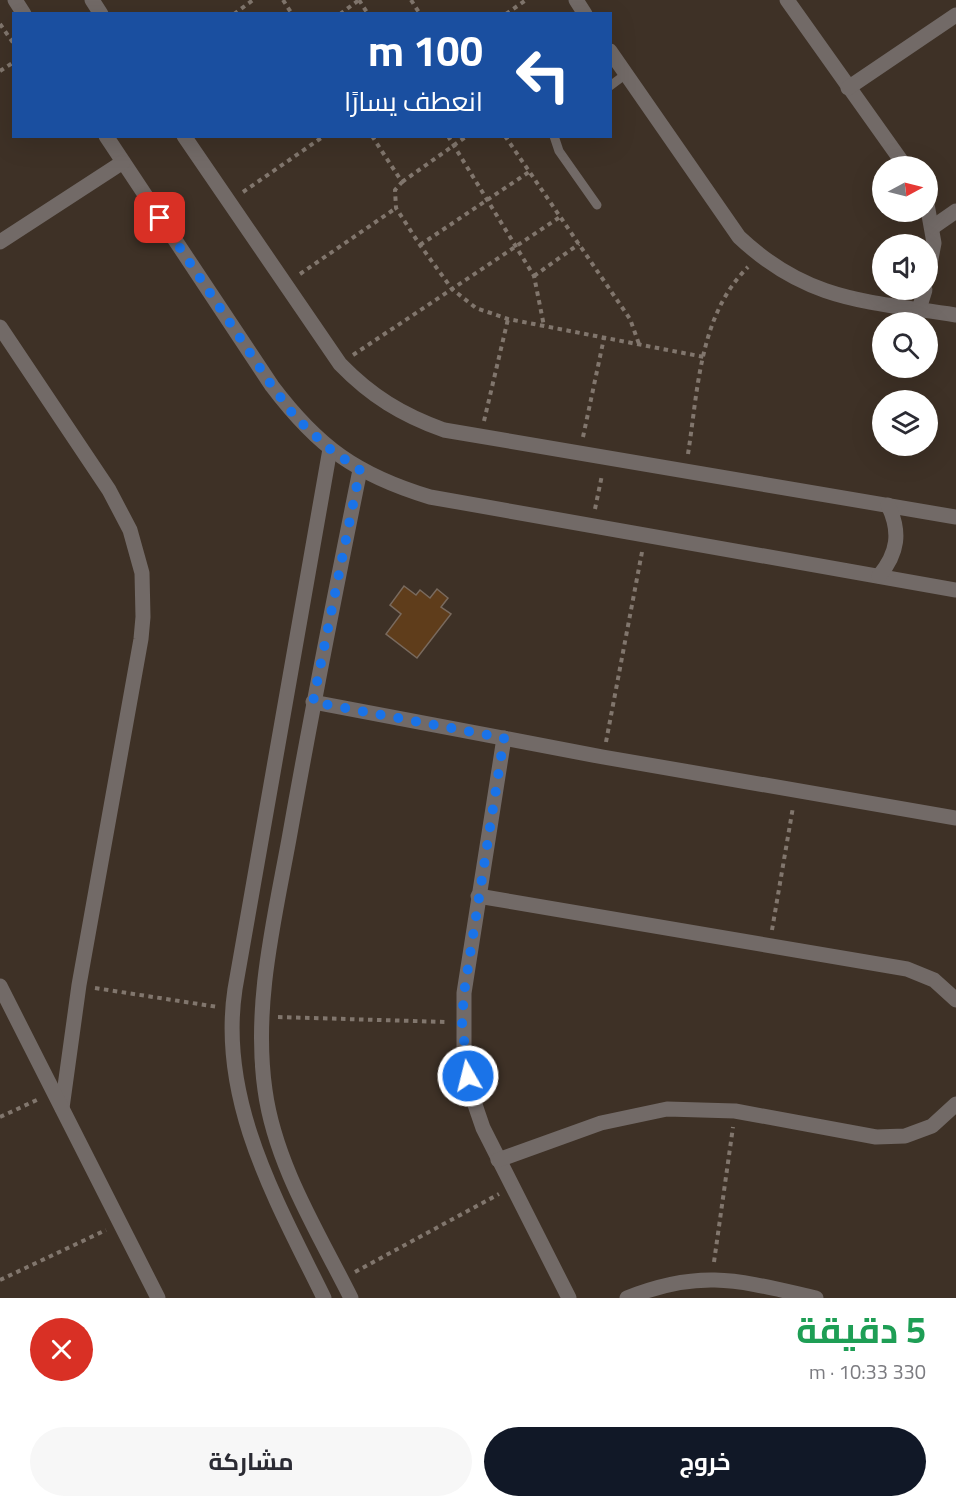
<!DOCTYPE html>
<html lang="ar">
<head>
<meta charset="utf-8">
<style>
  :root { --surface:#fff; --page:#f7f7f7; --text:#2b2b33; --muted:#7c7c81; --accent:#111827 }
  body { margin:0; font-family:Georgia,Cairo,serif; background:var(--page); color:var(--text); direction:rtl; height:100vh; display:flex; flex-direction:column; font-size:22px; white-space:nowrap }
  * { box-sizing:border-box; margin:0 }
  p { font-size:20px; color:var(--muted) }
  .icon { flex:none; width:33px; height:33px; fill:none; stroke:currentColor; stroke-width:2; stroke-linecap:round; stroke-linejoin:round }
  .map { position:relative; height:1298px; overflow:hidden; direction:ltr }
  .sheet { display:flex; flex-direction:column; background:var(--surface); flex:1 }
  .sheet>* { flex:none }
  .banner { position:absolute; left:12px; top:12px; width:600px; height:126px; border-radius:0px; box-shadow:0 6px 24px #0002; direction:rtl; background:#1a4fa0; color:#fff; overflow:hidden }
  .needle { width:39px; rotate:83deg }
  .tools { position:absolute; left:872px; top:156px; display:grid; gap:12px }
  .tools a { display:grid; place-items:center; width:66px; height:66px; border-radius:50%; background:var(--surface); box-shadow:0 6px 24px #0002; font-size:30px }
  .pin { position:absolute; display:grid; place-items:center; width:51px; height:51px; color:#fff; margin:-26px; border-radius:12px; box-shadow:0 3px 9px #0006 }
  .me { position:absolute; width:66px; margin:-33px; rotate:352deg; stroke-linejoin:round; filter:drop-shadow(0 0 4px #0008) }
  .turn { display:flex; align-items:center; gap:21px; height:126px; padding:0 30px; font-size:27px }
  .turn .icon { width:78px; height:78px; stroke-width:2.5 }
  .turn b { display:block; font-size:42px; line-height:51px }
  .round { display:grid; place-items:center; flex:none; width:63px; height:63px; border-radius:32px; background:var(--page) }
  .head { display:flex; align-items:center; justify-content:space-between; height:102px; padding:0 30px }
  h1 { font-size:36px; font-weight:700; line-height:45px; color:#1e9e55 }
  .cta { display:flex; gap:12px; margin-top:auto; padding:12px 30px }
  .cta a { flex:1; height:69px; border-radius:36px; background:var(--accent); color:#fff; font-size:24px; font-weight:700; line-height:69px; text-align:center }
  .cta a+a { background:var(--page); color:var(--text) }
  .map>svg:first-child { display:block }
</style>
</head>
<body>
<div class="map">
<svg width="956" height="1298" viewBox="0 0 956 1298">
  <rect width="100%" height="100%" fill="#3e3126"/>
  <polygon fill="#5f3d1b" stroke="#796a5e" stroke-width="1.5" points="404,586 416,595 420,590 430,598 437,589 448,598 441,607 451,614 417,658 386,634 401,614 390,605"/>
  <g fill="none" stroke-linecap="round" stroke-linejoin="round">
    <g stroke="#81766d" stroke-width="4" stroke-dasharray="4.5 4.5" stroke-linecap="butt">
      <polyline points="283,0 292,14"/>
      <polyline points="359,0 368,14"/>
      <polyline points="411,0 420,14"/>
      <polyline points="234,14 253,0"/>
      <polyline points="340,14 359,0"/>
      <polyline points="506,14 526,0"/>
      <polyline points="0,24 14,44"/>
      <polyline points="0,71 14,62"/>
      <polyline points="372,136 402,182 395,190 396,208 420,245 452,289 476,308 508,319 704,357"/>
      <polyline points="448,136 534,276 544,326"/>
      <polyline points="505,136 630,319 639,344"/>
      <polyline points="402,182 467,136"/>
      <polyline points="243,192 324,136"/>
      <polyline points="420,245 529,172"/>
      <polyline points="300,274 396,208"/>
      <polyline points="534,276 579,244"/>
      <polyline points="353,355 560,217"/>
      <polyline points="484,421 508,319"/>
      <polyline points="583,437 604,338"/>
      <path d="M688,454c10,-63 11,-139 60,-187"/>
      <polyline points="595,509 602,475"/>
      <polyline points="606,742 642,552"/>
      <polyline points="772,930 793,807"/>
      <polyline points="95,988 218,1007"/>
      <polyline points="278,1017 447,1022"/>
      <polyline points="0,1117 39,1099"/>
      <polyline points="714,1262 733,1127"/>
      <polyline points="355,1272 499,1194"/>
      <polyline points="0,1280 106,1230"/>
    </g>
    <g stroke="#726a67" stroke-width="9">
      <polyline points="610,86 626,74"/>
      <polyline points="554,136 559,151 597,205"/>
    </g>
    <g stroke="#726a67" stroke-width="15">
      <polyline points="15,0 24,14"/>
      <polyline points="92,0 101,14"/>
      <polyline points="576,0 585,14"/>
      <polyline points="787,0 905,166"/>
      <path d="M610,51l129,186c69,65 128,64 217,78"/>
      <polyline points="848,88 956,15"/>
      <path d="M106,136l166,250c46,61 85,89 158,111l526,93"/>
      <path d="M184,136l156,228c31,32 62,51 104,66l512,87"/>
      <polyline points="927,204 934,243 927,280"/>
      <polyline points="933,227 956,211"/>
      <polyline points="0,242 123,162"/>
      <polyline points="919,309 925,290"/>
      <polyline points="0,327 109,490 130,530 142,573 143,617 141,639 79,985 62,1108"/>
      <path d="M879,576c19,-23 22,-44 9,-71"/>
      <polyline points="313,702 603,757 956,818"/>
      <polyline points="504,738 464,993 464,1058 471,1093 483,1128 569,1298"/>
      <polyline points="478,896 907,969 934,980 956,1000"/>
      <polyline points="0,986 158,1298"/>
      <polyline points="498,1160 601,1123 667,1109 735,1111 876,1137 905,1136 932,1126 956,1104"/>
      <path d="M324,1298c-47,-96 -106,-197 -89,-309l95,-540"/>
      <path d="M351,1298c-33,-66 -76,-134 -86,-208 -12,-84 9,-169 24,-251 22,-124 46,-246 71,-369"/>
      <path d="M627,1298c75,-30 114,-17 189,0"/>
    </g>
  </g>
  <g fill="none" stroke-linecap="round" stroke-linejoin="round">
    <polyline stroke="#1a73e8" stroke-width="10" stroke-dasharray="0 18" points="160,218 272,386 296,418 330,449 360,470 313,702 504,738 464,993 462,1022 468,1076"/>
  </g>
</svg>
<div class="tools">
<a><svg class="needle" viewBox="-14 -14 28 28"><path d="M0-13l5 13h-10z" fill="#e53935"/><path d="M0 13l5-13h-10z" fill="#7c7c81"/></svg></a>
<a><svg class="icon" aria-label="sound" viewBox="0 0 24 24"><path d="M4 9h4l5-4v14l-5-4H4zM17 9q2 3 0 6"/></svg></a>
<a><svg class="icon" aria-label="search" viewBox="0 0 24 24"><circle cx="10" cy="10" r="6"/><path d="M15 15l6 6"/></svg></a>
<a><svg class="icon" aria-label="layers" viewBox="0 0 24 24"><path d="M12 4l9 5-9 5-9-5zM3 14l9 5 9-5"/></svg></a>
</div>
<div class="pin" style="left:160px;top:218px;background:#d93025"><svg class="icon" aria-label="arrive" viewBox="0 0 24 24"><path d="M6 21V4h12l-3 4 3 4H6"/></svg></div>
<svg class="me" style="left:468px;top:1076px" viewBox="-20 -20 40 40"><circle r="17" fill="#1a73e8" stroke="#fff" stroke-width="3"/><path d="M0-11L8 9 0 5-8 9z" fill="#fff"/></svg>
<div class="banner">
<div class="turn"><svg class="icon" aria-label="left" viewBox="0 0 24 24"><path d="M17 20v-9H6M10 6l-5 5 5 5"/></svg><div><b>100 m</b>انعطف يسارًا</div></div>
</div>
</div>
<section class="sheet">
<div class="head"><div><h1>5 دقيقة</h1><p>330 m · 10:33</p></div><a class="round" style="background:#d93025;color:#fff"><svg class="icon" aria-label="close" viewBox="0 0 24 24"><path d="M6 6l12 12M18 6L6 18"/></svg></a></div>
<div class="cta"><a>خروج</a><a>مشاركة</a></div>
</section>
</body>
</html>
